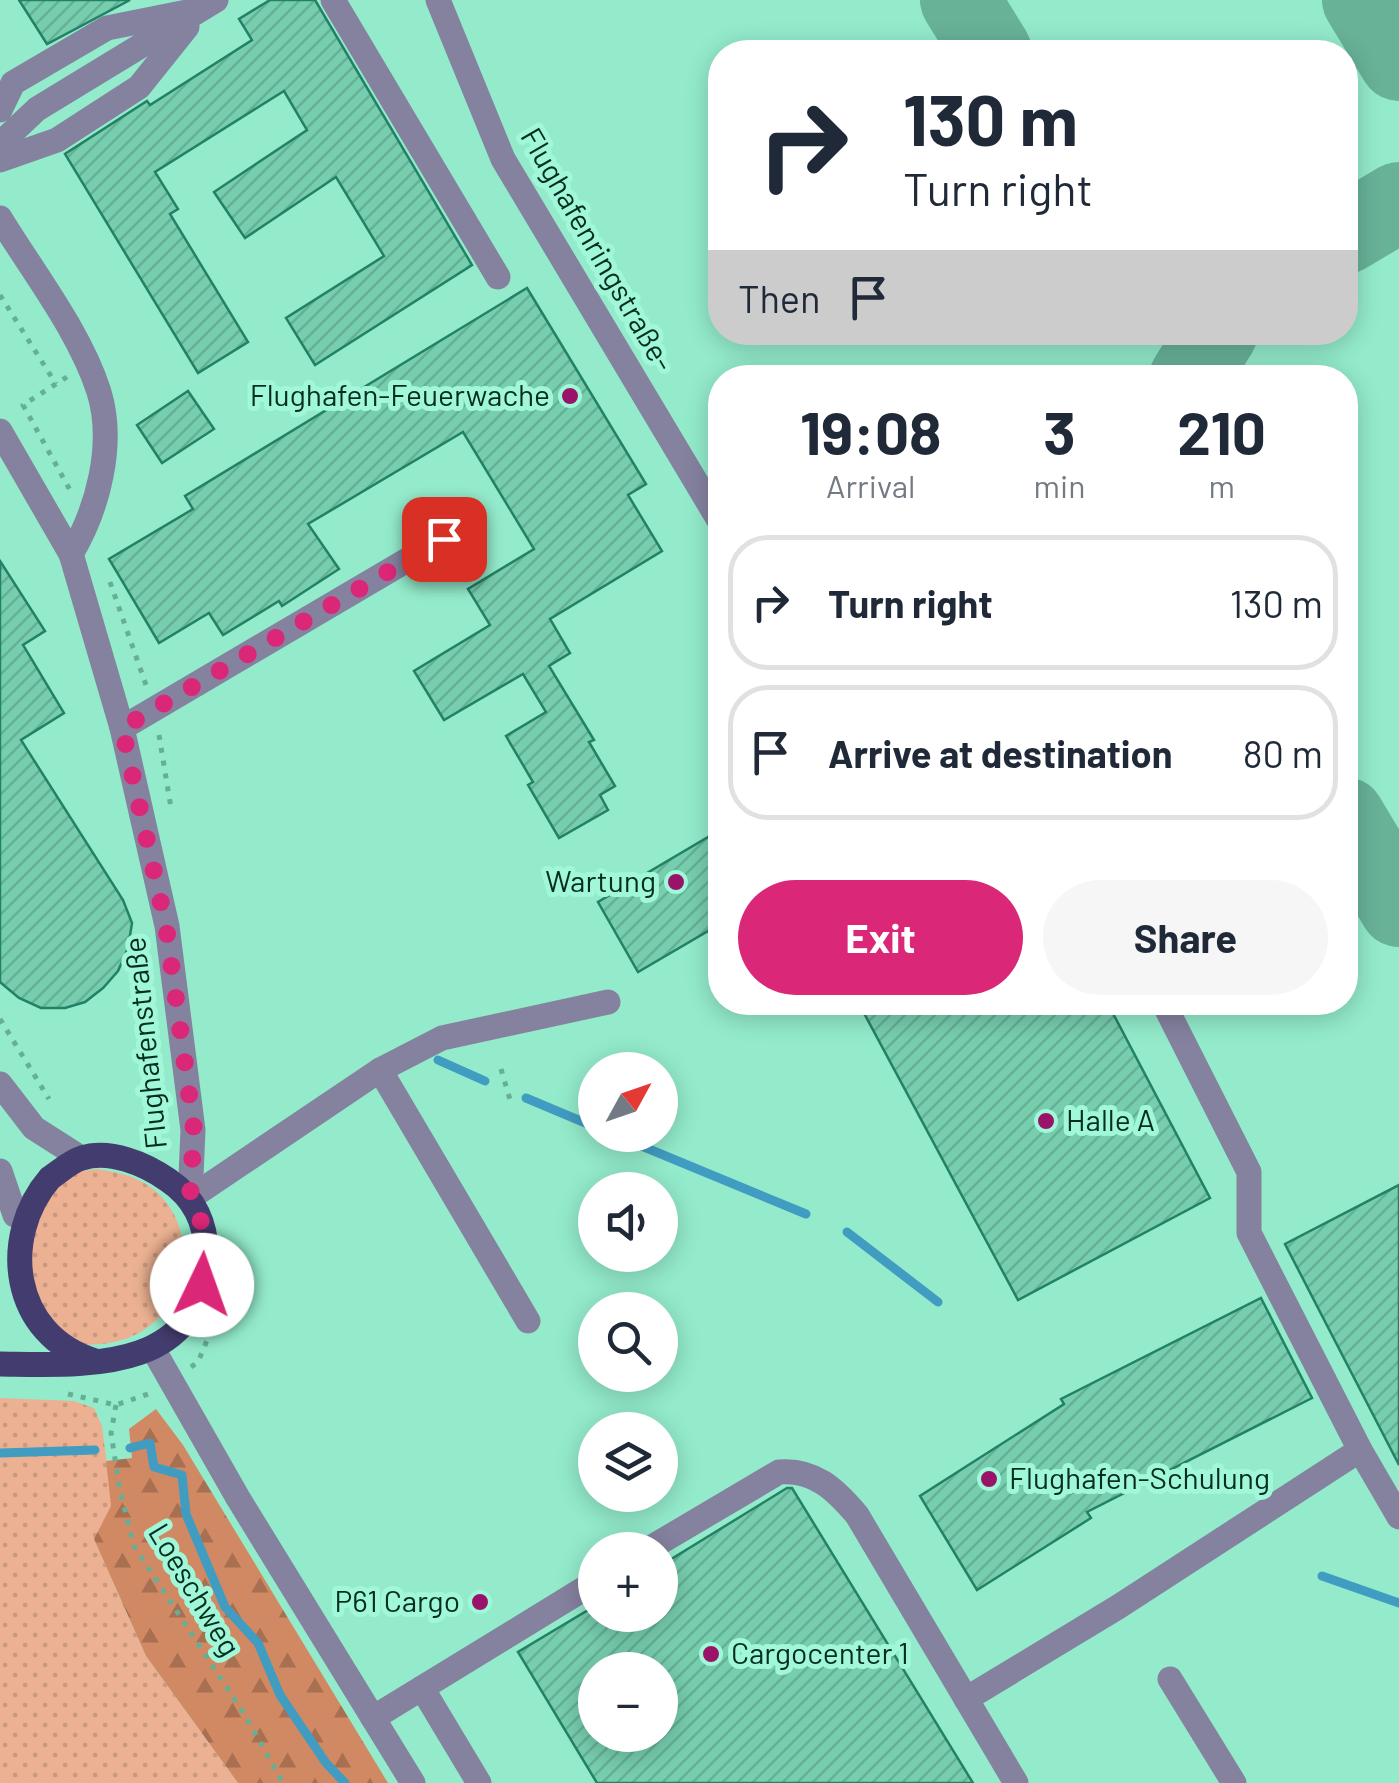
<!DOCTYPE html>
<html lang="en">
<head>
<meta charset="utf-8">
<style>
  :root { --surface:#fff; --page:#f6f6f7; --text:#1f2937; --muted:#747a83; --line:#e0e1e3; --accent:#db2777 }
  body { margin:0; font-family:Barlow,sans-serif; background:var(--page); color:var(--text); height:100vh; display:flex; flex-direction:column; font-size:38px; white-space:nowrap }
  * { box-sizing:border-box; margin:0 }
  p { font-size:32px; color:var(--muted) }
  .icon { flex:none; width:55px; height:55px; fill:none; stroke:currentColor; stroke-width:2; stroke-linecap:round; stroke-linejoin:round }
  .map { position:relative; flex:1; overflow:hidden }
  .sheet { position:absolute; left:708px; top:365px; width:650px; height:650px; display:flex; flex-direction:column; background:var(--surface); border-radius:40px; box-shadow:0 5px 25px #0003 }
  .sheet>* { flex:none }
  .banner { position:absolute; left:708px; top:40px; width:650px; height:305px; border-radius:40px; box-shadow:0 5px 25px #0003; background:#fff; color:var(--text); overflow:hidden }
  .needle { width:65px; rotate:50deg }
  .buttons { position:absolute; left:578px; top:1052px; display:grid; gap:20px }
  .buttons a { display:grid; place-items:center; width:100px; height:100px; border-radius:50%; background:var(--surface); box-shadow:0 5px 25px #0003; font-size:50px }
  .pin { position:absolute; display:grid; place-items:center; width:85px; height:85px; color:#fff; margin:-42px; border-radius:20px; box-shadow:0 5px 15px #0006 }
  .me { position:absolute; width:110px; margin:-55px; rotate:3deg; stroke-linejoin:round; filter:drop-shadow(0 0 8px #0008) }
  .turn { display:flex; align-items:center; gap:35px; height:210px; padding:0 30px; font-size:45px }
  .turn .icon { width:130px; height:130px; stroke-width:2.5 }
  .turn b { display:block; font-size:70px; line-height:85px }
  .then { display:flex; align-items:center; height:95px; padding:0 30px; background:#0003; gap:20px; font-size:38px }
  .eta { display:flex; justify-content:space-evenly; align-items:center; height:170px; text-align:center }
  .eta b { font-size:60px; font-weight:700; line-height:70px }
  .button { display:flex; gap:20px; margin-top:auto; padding:20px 30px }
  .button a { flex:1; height:115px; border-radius:60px; background:var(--accent); color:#fff; font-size:40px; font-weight:700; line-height:115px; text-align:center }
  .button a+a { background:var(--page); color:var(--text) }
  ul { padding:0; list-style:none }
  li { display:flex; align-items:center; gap:30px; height:135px; margin:0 20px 15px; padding:0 10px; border:5px solid var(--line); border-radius:40px }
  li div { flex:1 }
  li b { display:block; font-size:38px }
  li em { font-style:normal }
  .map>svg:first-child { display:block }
</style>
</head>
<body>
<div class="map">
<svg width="1399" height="1783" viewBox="0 0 1399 1783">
  <defs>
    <pattern id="green-dots" width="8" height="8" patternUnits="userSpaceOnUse" patternTransform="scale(2.5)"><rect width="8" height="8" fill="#ecb192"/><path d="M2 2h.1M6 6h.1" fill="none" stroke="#c9997e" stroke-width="1.8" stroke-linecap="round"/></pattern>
    <pattern id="forest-firs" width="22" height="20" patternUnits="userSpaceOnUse" patternTransform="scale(2.5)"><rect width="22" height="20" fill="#d18963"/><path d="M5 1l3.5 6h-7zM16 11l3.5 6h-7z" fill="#a87051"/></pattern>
    <pattern id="building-hatch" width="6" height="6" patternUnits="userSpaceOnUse" patternTransform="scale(2.5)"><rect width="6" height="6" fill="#77ceaf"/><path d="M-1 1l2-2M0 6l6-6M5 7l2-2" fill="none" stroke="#65b196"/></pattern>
  </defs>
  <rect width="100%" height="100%" fill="#93ebcb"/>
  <g fill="url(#green-dots)">
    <path d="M97,1169c19,3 36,6 52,17 58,42 40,134 -27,154 -14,4 -33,7 -46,2 -18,-7 -36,-24 -52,-35v-99l51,-36z"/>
    <polygon points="0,1398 74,1401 94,1408 102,1426 112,1506 94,1539 146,1656 238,1783 0,1783"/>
  </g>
  <polygon fill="url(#forest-firs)" points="156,1409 183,1445 388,1783 238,1783 146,1656 94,1539 111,1506 106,1461 132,1458 129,1429"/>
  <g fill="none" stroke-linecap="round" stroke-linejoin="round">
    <g stroke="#419cc2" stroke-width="9">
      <polyline points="438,1060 485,1081"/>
      <polyline points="526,1098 595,1127"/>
      <polyline points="615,1135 806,1214"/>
      <polyline points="847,1232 938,1302"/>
      <polyline points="130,1448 150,1443 154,1467 182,1475 186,1514 225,1607 258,1643 280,1695 326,1763 345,1783"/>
      <polyline points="0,1453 95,1450"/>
      <polyline points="1322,1576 1399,1603"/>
    </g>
    <g stroke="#68b298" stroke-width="80">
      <polyline points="960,0 992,52"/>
      <polyline points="1362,0 1399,61"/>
      <polyline points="1345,234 1399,202"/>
      <polyline points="1189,378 1218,332"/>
      <polyline points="1345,817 1399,907"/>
    </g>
  </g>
  <g fill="url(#building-hatch)" stroke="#238266" stroke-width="2.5" fill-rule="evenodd">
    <polygon points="19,0 130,0 47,44"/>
    <polygon points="270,0 315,0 472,265 315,365 286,318 384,256 336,177 245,238 214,192 307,130 284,91 155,172 178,209 170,214 248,342 198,373 65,154 147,101 150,105 252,40 239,19"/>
    <polygon points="527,288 646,484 628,495 662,551 550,619 570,653 549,666 594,740 589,742 615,786 600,795 608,810 559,838 528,785 533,782 506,736 546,712 523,674 444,720 414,671 490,625 468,589 534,549 463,432 308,524 339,569 282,606 279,601 223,635 209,613 159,643 109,559 193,509 185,496"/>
    <polygon points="188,391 214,429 162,463 137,425"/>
    <polygon points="0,561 45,631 23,645 64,713 21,740 123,900 132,923 128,948 118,971 103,988 85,1002 65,1008 41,1008 19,998 0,982"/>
    <polygon points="720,830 720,924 638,972 598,902"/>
    <polygon points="858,1002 1107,1002 1210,1198 1018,1300"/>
    <polygon points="1399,1185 1399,1465 1285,1244"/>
    <polygon points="1261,1298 1312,1398 1087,1512 1091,1518 977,1590 920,1496 1064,1404 1061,1399"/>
    <path d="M787,1488h5l181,295h-376l-79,-131 77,-46v9h65v-49zM595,1670h65v65h-65z"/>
  </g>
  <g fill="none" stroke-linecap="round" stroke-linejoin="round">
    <g stroke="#66af95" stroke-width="5" stroke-dasharray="5 8" stroke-linecap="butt">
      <polyline points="0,295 56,384"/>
      <polyline points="67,377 23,405 70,490"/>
      <polyline points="110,582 146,685"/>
      <polyline points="159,735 171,808"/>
      <polyline points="0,1019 49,1099"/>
      <polyline points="501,1069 511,1103"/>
      <polyline points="191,1367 198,1362 208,1338"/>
      <polyline points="68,1394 116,1405 148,1394"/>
      <polyline points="116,1405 111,1433 120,1491 134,1546 246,1717 283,1783"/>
    </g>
    <g stroke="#84829f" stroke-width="25">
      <polyline points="333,0 498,277"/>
      <polyline points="438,0 503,159 720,522"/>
      <polyline points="0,110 13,83 107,28 187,12"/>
      <polyline points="0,144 37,109 216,0"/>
      <polyline points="0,160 57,140 139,87 187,27"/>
      <path d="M0,218c33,54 80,114 99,174 16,52 -1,117 -28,162"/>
      <polyline points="0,431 71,554 122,728 167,926 193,1130 190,1198"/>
      <polyline points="122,728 443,539"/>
      <polyline points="1163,1002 1249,1172 1249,1233 1360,1450 1399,1517"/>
      <polyline points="380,1070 528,1321"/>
      <polyline points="0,1084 34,1128 81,1158"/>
      <polyline points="0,1171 15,1215"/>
      <polyline points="190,1198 380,1070 442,1038 608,1002"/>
      <polyline points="153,1349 238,1498 413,1783"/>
      <path d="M647,1550l132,-78c35,-3 56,17 78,43l159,268"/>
      <polyline points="1170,1679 1234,1783"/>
      <polyline points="422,1688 479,1783"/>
      <polyline points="966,1699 1118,1607 1360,1450"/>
      <polyline points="373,1718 595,1582"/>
    </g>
    <path stroke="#433c6e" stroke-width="25" d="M0,1364c85,1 201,10 206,-107 1,-32 -11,-59 -38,-77 -23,-16 -58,-31 -86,-22 -11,3 -23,14 -32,20 -50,58 -40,157 45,183"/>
  </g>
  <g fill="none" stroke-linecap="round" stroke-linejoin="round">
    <polyline stroke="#db2777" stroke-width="18" stroke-dasharray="0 32.4" points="202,1285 206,1245 200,1218 190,1198 194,1130 166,926 122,728 444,539"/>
  </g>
  <g fill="#991468" stroke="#a0f8d8" stroke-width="4">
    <circle cx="570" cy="396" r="10"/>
    <circle cx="676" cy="882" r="10"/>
    <circle cx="1046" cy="1121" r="10"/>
    <circle cx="989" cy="1479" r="10"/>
    <circle cx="480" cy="1602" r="10"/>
    <circle cx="711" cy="1654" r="10"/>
  </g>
  <g text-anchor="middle" stroke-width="10" stroke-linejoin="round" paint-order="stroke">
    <g font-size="30" fill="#062d21" stroke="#a0f8d8">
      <text transform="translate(597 250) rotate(60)" y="10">Flughafenringstraße-</text>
      <text transform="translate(146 1043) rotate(-96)" y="10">Flughafenstraße</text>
      <text transform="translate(194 1590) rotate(59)" y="10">Loeschweg</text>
    </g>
    <g font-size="30" fill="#062d21" stroke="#a0f8d8" text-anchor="end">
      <text x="550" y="406">Flughafen-Feuerwache</text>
      <text x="656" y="892">Wartung</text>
      <text x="1066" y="1131" text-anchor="start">Halle A</text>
      <text x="1009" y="1489" text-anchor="start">Flughafen-Schulung</text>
      <text x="460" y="1612">P61 Cargo</text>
      <text x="731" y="1664" text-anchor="start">Cargocenter 1</text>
    </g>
  </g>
</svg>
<div class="buttons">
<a><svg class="needle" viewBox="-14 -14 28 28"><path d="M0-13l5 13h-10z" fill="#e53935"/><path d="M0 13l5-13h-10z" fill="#747a83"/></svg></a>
<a><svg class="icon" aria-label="sound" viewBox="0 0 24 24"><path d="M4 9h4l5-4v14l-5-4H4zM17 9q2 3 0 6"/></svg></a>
<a><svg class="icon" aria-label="search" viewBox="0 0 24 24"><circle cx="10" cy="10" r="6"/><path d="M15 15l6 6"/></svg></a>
<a><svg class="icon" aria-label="layers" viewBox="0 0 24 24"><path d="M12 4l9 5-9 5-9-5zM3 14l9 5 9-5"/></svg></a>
<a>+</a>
<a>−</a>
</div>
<div class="pin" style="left:444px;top:539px;background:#d93025"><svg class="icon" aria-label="arrive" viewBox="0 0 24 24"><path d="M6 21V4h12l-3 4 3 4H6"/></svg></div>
<svg class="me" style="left:202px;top:1285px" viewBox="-20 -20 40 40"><circle r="19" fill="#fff"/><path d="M0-13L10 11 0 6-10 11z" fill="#db2777"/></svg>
<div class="banner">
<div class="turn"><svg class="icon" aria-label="right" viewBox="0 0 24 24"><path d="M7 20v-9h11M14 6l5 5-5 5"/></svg><div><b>130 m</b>Turn right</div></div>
<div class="then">Then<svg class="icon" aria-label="arrive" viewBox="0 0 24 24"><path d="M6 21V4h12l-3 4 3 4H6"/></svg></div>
</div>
<section class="sheet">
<div class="eta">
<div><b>19:08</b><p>Arrival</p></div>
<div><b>3</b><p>min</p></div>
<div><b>210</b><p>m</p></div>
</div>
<ul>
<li><svg class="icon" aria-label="right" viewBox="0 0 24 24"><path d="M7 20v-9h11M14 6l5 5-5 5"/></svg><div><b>Turn right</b></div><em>130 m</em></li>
<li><svg class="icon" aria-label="arrive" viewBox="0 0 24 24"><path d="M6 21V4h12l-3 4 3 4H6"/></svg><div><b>Arrive at destination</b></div><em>80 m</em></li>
</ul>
<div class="button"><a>Exit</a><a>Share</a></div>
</section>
</div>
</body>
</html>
